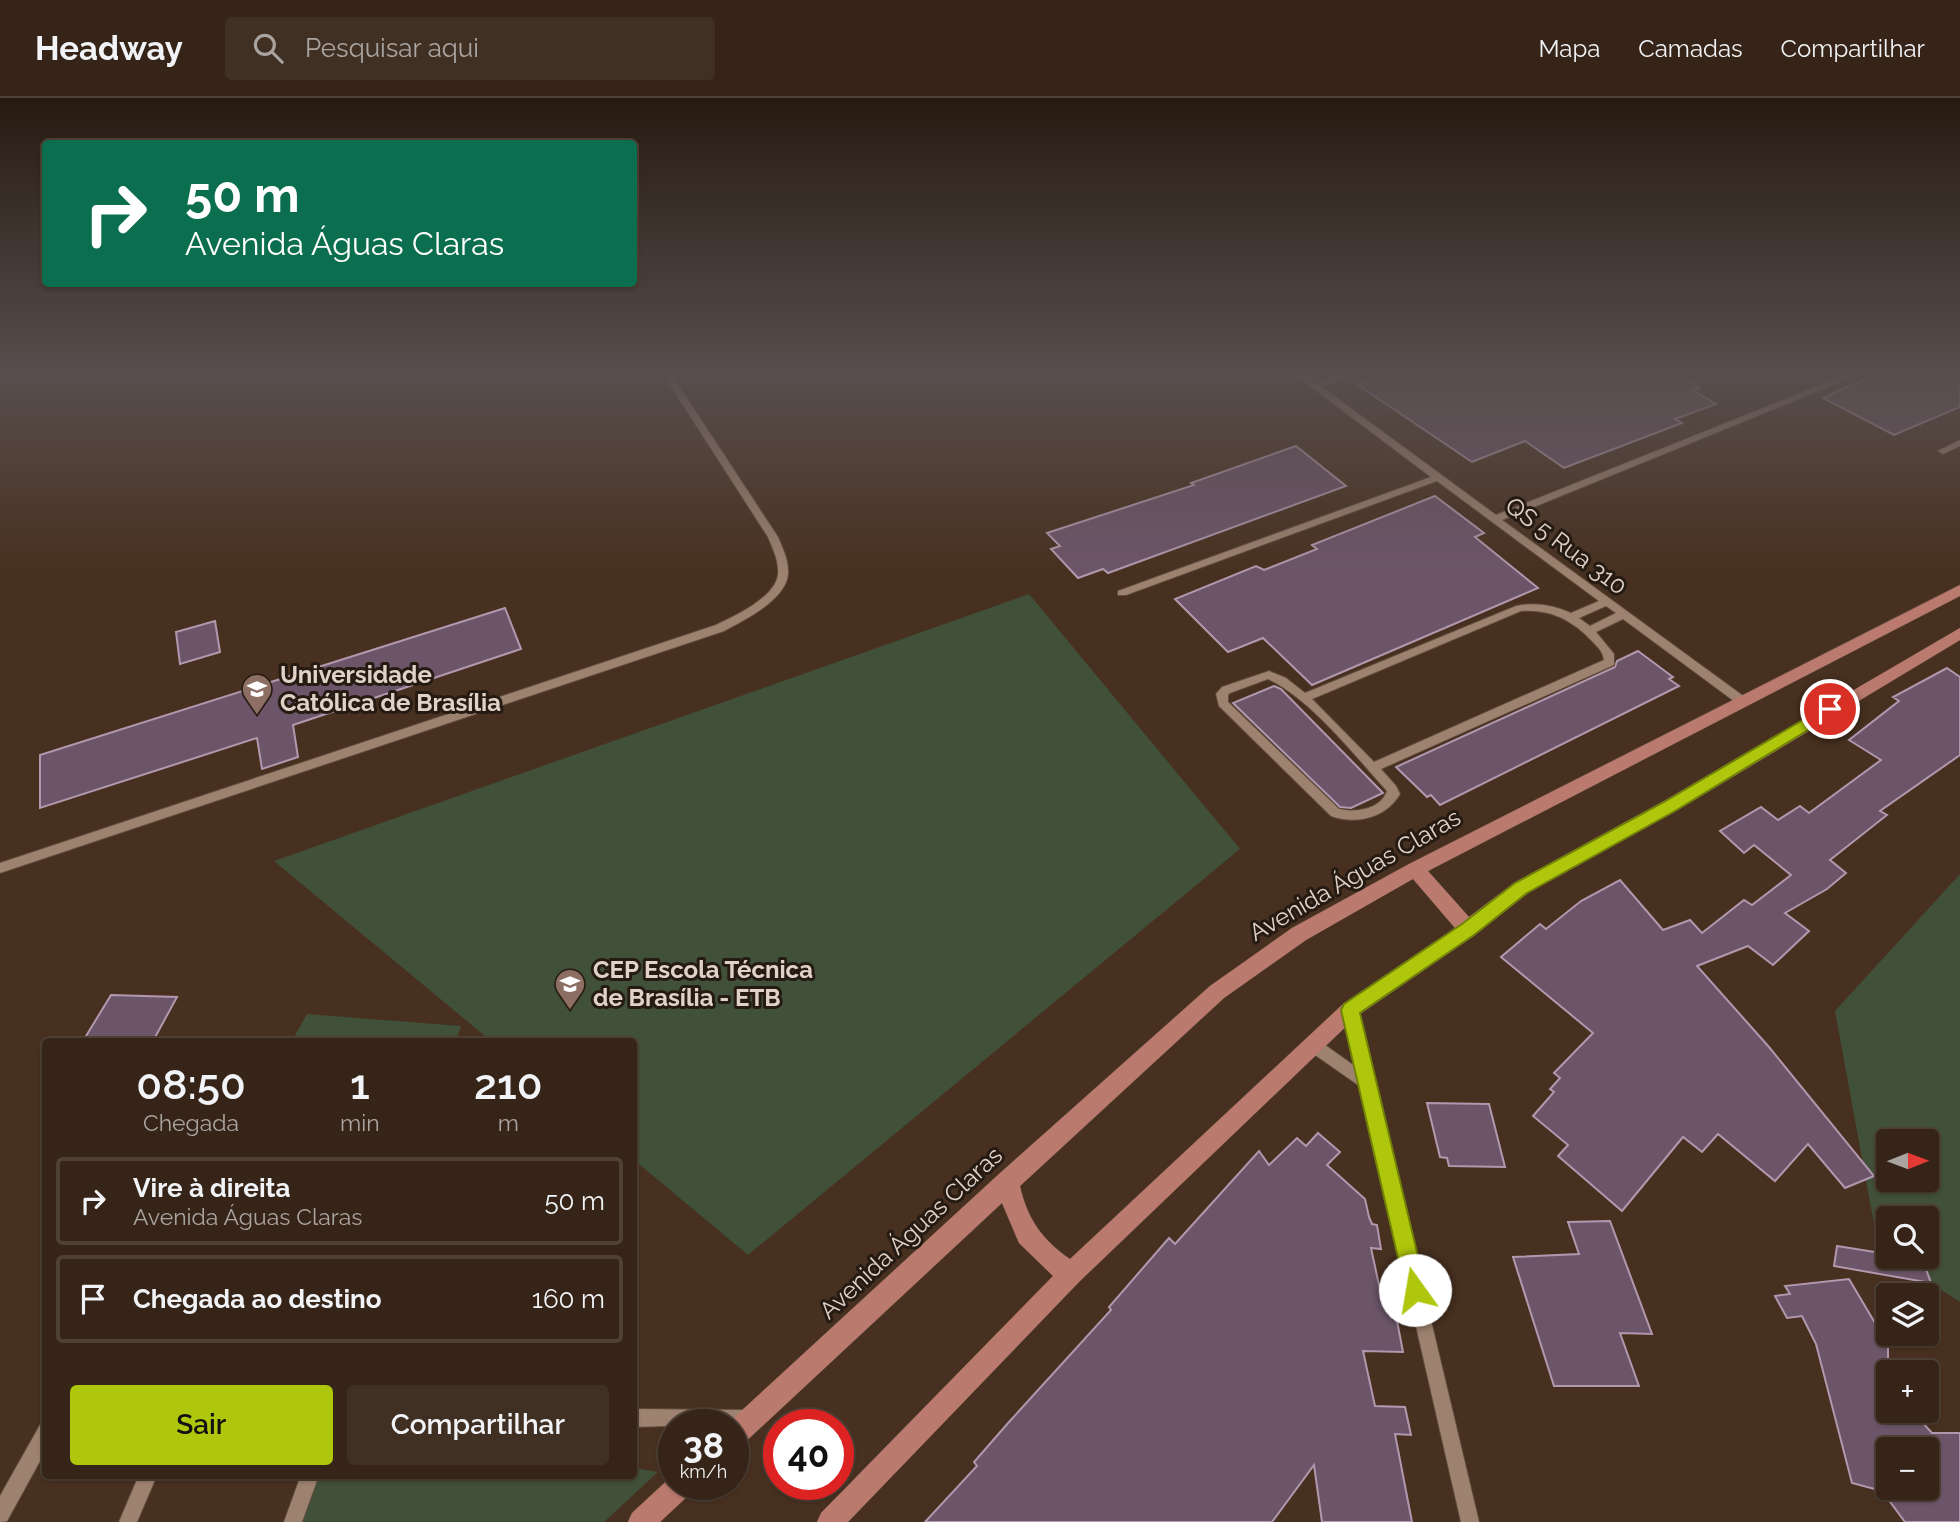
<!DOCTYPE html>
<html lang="pt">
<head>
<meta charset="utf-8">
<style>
  :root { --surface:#352417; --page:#403024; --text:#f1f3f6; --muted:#aaa4a1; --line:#4f4136; --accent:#aec60b }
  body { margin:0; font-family:Raleway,sans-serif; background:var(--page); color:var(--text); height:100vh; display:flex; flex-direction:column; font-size:26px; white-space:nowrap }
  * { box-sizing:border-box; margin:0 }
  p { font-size:23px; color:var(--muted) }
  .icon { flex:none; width:38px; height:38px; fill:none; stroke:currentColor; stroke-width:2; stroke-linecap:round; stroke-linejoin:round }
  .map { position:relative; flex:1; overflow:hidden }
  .drawer { position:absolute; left:42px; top:940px; width:595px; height:441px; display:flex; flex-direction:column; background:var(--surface); border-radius:7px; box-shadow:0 2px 5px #0004,0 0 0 2px var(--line) }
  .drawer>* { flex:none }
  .hud { position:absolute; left:42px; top:42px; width:595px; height:147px; border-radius:7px; box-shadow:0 2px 5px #0004,0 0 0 2px var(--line); background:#0b6e4f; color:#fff; overflow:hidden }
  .needle { width:46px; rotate:89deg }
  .tools { position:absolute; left:1876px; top:1031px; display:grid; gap:14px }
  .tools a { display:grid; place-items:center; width:63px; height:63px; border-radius:7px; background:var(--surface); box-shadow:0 2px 5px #0004,0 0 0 2px var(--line); font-size:35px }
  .speed { position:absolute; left:658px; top:1311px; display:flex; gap:14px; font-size:35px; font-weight:700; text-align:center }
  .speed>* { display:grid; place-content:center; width:91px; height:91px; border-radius:50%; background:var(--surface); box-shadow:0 2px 5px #0004,0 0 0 2px var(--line); line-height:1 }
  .speed small { font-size:18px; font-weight:400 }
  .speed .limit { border:10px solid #d22; background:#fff; color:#111 }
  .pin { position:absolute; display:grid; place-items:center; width:60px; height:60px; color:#fff; margin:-30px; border:4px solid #fff; border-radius:50%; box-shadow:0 2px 7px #0007 }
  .me { position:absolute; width:77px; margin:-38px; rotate:347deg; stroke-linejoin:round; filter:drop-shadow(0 0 5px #0008) }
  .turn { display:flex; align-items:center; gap:24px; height:147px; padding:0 28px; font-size:32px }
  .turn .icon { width:91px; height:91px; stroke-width:2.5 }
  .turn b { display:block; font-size:49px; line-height:60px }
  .eta { display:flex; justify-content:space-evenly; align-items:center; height:119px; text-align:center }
  .eta b { font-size:42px; font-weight:600; line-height:49px }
  .action { display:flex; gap:14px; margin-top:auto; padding:14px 28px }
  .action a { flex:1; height:80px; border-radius:7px; background:var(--accent); color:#111; font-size:28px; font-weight:600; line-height:80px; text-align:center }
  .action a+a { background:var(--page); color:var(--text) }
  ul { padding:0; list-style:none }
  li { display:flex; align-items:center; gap:21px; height:88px; margin:0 14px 10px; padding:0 14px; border:4px solid var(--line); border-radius:7px }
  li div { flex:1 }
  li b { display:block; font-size:26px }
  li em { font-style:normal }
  header { display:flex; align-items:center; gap:42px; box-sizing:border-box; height:98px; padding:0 35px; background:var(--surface); border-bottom:2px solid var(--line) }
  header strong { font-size:33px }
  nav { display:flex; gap:38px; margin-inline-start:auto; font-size:24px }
  .search { width:490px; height:63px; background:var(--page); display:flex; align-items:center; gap:18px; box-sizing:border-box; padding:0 24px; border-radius:7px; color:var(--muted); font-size:26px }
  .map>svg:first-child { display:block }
</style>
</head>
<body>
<header>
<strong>Headway</strong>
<div class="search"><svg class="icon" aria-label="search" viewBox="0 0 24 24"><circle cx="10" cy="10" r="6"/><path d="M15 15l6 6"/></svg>Pesquisar aqui</div>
<nav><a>Mapa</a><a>Camadas</a><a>Compartilhar</a></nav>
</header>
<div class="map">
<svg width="1960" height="1424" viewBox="0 0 1960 1424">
  <rect width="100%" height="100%" fill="#47301f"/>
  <g fill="#415038" fill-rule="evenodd">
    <polygon points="1029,496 1240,751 748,1157 634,1062 634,943 491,943 274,763"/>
    <path d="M1960,776v428l-71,-46h38v-38h-39v38l-9,-5 -44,-240zM1888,1043h39v39h-39z"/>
    <polygon points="307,916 461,928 456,943 292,943"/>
    <polygon points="634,1370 658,1374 604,1424 293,1424 310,1377 634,1377"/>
  </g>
  <g fill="#6c5569" stroke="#b298ae" stroke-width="2" fill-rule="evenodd">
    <polygon points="1388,276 1676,276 1700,290 1693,292 1716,306 1675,321 1682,325 1564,370 1525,343 1472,364 1358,287"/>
    <polygon points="1876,276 1949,276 1960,282 1960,309 1894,337 1823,300"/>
    <polygon points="1296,348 1346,388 1108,475 1103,471 1078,480 1051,451 1060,448 1047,435 1194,387 1191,385"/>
    <polygon points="1435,398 1484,435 1475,439 1538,490 1312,587 1263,540 1228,554 1175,501 1256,468 1264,472 1317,451 1312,447"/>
    <polygon points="505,510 521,551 293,627 298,659 262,671 257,640 40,710 40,657"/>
    <polygon points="215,523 220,554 180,566 176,534"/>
    <polygon points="1638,553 1673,579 1669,581 1679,588 1440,707 1431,697 1427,699 1396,669 1615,569 1617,563"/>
    <polygon points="1947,570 1960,579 1960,657 1880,713 1887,717 1830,762 1846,775 1827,791 1785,815 1809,833 1773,867 1748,848 1697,868 1769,949 1874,1078 1845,1090 1808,1046 1775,1083 1718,1036 1702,1054 1683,1039 1622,1113 1558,1058 1568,1047 1533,1018 1554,994 1550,991 1560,980 1554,975 1593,935 1501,859 1540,826 1546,831 1581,803 1620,782 1663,832 1690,822 1702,835 1744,802 1752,807 1791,777 1754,747 1744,755 1720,733 1761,709 1778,722 1800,708 1809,715 1881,662 1849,642 1899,603 1893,599"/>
    <polygon points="1274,588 1281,591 1383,695 1351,710 1340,709 1233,605"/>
    <polygon points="111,897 177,899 153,943 83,943"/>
    <polygon points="1427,1005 1489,1006 1505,1069 1449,1068 1447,1060 1440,1059"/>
    <polygon points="1318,1035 1340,1054 1327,1067 1365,1101 1369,1119 1372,1126 1377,1127 1381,1151 1371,1150 1382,1201 1393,1202 1403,1254 1363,1253 1375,1308 1405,1309 1411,1337 1395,1336 1412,1424 1322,1424 1314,1367 1272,1424 925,1424 977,1368 974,1364 1009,1324 1111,1212 1109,1209 1169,1140 1175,1146 1259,1053 1269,1067 1297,1040 1306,1048"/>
    <polygon points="1610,1123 1652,1236 1620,1235 1639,1288 1554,1288 1513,1159 1579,1156 1568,1124"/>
    <polygon points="1837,1148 1888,1156 1888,1158 1922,1160 1931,1185 1834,1168"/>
    <path d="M1849,1181l29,49h10v82h23l21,23h28v89h-55l-23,-31 -30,-8 -36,-139 -14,-28 -15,2 -12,-22 15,-2 -5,-8zM1888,1351h39v39h-39z"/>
  </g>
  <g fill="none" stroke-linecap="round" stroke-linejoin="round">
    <g stroke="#5f4c3d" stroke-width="2">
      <g id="minor">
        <path d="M663,276h8l107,163c5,12 11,24 10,37 -2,26 -44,46 -64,57l-724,242v-10l716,-238c19,-9 60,-28 62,-51 1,-13 -5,-25 -10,-37z"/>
        <path d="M1294,276h10l13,10 26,-10h13l-34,13 174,128 352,-141h12l-358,146 244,178 2,3 -2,3h-8l-115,-85 -27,13 18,22v11l-233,104 15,17 4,8c-14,24 -44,31 -69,22l-112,-110 -3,-12 6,-7 47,-16 17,7 19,15 211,-87c19,-4 37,-1 55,7l28,-12 -162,-120 -311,114h-8v-4l313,-114zM1606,508l10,7 -26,13 -11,-8zM1521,513c30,-2 51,9 71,30 6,6 11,11 12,19l-230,102 -62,-63zM1268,581c44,21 87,77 119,112 -6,18 -31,22 -48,18l-111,-107v-7l2,-2z"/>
        <polygon points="1960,342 1960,348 1943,356 1938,353"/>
        <polygon points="1350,906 1355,908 1357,912 1479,1424 1461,1424 1361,989 1308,952 1306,947 1308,942 1313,940 1318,942 1356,969 1343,912 1345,908"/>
        <polygon points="634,1311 747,1312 753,1315 756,1321 753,1327 747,1330 733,1330 733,1326 634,1329"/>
        <polygon points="46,1324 46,1352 7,1423 0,1424 0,1398 40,1327"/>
        <polygon points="139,1377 157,1377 137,1424 119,1424"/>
        <polygon points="301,1377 319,1377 302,1424 284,1424"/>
      </g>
    </g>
    <g stroke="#5f4c3d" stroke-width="1">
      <g id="major">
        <path d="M1960,487v11l-532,275 41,46 45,-34 150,-82 296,-173v12l-284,171 -148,82 -53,42 -118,81 -278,266 -231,240h-31l4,-9 232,-237 -34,-33 -17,-40 -260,242 -9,4v-25h-6l273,-251 210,-187 82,-58 117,-64zM1413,781l42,49 -112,76 -273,255c-28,-19 -43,-41 -50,-73l204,-188 82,-58z"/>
        <polygon points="673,1377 674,1386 695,1386 691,1395 660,1424 628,1424 632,1415"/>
      </g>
    </g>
    <use href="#minor" fill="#9d826f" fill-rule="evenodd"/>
    <use href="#major" fill="#ba7a6d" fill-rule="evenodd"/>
  </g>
  <linearGradient id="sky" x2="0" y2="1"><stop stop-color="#271a11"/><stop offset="0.58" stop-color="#584e4d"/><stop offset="1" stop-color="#584e4d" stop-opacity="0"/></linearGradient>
  <rect width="1960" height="476" fill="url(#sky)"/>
  <polygon fill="#aec60b" stroke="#718107" stroke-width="2" points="1830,606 1836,608 1836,615 1675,713 1527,795 1474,837 1360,915 1426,1192 1423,1199 1415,1202 1407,1199 1341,912 1344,906 1462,826 1515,785 1664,704"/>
  <defs>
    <g id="university-pin" transform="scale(1.575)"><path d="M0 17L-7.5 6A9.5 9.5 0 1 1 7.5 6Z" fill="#8d6e63" stroke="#251b13"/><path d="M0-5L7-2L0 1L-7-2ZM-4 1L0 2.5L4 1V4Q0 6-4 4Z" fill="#fff"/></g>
  </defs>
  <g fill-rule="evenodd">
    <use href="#university-pin" x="257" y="591"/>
    <use href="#university-pin" x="570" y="886"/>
  </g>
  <g text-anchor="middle" stroke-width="6" stroke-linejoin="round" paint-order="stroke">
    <g font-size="24" fill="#e1d2c8" stroke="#251b13">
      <text transform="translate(1566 448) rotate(37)" y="8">QS 5 Rua 310</text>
      <text transform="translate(1355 777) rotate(-30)" y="8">Avenida Águas Claras</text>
      <text transform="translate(911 1135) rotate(-43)" y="8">Avenida Águas Claras</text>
    </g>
    <g font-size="24" font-weight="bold" fill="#e1d2c8" stroke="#251b13" text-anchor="start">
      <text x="280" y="585">Universidade<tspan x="280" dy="28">Católica de Brasília</tspan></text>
      <text x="593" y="880">CEP Escola Técnica<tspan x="593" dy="28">de Brasília - ETB</tspan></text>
    </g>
  </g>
</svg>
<div class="tools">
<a><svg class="needle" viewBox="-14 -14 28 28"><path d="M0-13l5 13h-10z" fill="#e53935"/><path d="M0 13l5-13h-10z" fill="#aaa4a1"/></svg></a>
<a><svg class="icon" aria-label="search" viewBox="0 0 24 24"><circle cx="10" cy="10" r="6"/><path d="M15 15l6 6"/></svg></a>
<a><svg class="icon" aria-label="layers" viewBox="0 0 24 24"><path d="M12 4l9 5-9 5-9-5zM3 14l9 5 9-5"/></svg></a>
<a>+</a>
<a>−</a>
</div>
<div class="speed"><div>38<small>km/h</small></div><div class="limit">40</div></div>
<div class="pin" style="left:1830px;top:611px;background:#d93025"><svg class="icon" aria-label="arrive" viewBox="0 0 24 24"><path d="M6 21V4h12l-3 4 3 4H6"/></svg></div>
<svg class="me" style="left:1415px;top:1192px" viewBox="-20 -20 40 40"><circle r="19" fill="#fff"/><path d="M0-13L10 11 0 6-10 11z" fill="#aec60b"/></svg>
<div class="hud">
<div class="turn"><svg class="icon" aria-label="right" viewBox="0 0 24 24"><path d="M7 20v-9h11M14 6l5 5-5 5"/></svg><div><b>50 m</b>Avenida Águas Claras</div></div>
</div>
<section class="drawer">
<div class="eta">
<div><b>08:50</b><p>Chegada</p></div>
<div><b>1</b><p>min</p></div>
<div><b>210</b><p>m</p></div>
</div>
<ul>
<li><svg class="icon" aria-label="right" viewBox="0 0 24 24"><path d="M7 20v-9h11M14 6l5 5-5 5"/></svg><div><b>Vire à direita</b><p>Avenida Águas Claras</p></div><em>50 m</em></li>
<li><svg class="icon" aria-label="arrive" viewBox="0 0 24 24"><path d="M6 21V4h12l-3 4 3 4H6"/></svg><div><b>Chegada ao destino</b></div><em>160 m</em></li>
</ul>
<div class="action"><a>Sair</a><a>Compartilhar</a></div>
</section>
</div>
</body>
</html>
